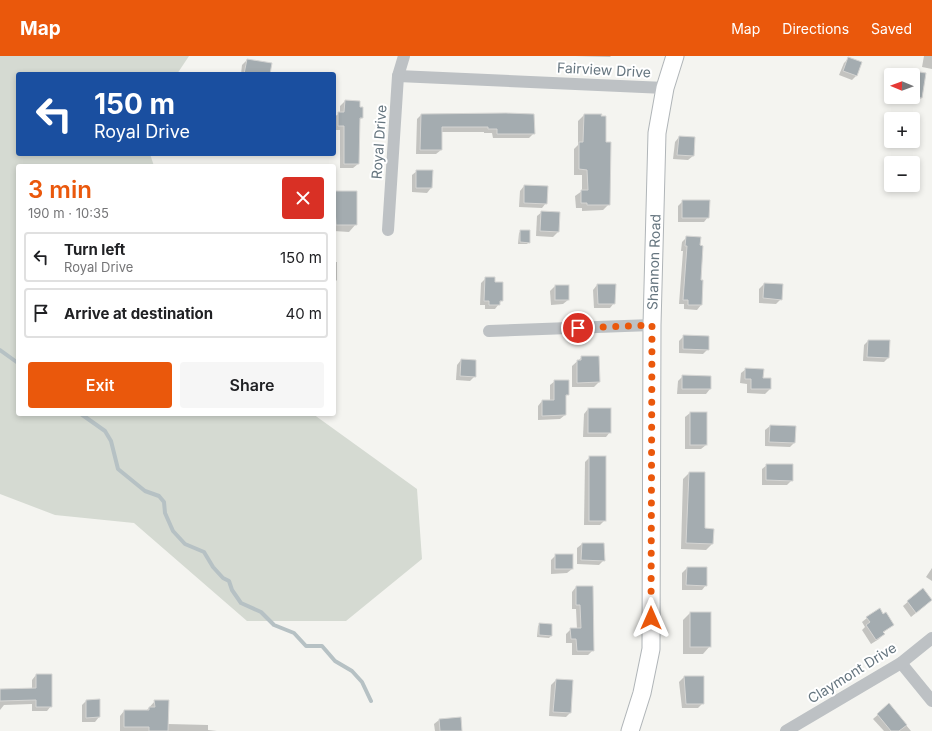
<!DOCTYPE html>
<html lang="en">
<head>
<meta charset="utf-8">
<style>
  :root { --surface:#fff; --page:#f6f6f6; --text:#202124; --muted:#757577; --line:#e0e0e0; --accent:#ea580c }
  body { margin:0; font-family:Inter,sans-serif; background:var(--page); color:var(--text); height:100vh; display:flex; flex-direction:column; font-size:15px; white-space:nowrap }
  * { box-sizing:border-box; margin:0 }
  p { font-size:13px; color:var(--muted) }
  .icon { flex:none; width:22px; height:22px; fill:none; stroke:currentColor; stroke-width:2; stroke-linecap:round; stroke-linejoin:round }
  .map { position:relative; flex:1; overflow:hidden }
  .panel { position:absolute; left:16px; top:108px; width:320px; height:252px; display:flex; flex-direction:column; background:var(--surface); border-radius:4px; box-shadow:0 2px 6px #0003 }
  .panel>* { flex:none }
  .guide { position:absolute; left:16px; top:16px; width:320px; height:84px; border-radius:4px; box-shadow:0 2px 6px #0003; background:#1a4fa0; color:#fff; overflow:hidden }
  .needle { width:26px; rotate:271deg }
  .controls { position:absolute; left:884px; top:12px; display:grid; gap:8px }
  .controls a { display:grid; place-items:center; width:36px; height:36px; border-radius:4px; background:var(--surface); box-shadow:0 2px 6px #0003; font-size:20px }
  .pin { position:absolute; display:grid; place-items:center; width:34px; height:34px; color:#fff; margin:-17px; border:2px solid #fff; border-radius:50%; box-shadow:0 1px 4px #0007 }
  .me { position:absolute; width:44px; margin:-22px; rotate:0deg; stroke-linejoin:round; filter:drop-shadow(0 0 3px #0008) }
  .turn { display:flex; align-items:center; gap:14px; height:84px; padding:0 12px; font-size:18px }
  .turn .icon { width:52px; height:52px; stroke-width:2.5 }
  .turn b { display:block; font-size:28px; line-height:34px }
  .round { display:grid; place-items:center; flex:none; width:42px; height:42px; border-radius:4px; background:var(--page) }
  .summary { display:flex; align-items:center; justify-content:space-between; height:68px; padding:0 12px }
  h1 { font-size:24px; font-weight:600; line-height:30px; color:var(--accent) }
  .action { display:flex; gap:8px; margin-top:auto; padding:8px 12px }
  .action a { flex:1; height:46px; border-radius:4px; background:var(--accent); color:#fff; font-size:16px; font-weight:600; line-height:46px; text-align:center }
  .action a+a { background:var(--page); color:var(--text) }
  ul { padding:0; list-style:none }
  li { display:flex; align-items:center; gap:12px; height:50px; margin:0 8px 6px; padding:0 4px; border:2px solid var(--line); border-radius:4px }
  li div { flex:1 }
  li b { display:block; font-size:15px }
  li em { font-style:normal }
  header { display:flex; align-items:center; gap:24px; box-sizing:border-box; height:56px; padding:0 20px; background:var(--accent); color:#fff }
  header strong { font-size:19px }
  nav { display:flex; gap:22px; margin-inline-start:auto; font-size:14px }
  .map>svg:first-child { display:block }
</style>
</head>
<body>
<header>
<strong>Map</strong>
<nav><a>Map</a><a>Directions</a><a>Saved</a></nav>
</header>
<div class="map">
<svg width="932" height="675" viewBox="0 0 932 675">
  <rect width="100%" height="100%" fill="#f4f4f0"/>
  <polygon fill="#d5dad2" points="0,0 189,0 177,18 18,18 18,98 150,98 154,110 18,110 18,358 313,358 417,433 422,503 346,565 247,565 134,467 55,459 0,438"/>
  <g fill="#0003">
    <polygon points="575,0 611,0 610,1"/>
    <polygon points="924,0 932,0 932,13 922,11"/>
    <polygon points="848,3 857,19 852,24 839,19 844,7"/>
    <polygon points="247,4 269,18 241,18 242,9"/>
    <polygon points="913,16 925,18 921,42 916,47 905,45 905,41 913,41 913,19 910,19"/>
    <polygon points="345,45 359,52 362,62 359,64 358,108 353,112 340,112 340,74 334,74 334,61 340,57 340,50"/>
    <polygon points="421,59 534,77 529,82 493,82 492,77 484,77 484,76 441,76 441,94 436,98 416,98 417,63"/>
    <polygon points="584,59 609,148 603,154 582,155 582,152 576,152 575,140 582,135 582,119 574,119 574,93 578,89 578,65"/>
    <polygon points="679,81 693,100 688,104 673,103 675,86"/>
    <polygon points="417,115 432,115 431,132 427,137 412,136 412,119"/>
    <polygon points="524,130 546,147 542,152 519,151 520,135"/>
    <polygon points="334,136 356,136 356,168 349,176 334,175"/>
    <polygon points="683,145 708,161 704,166 678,166 678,150"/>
    <polygon points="542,156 558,176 553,181 536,180 537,160"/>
    <polygon points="521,175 529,186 527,188 518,188 519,177"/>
    <polygon points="686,182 700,225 701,249 697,254 684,253 684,248 679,248 683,195 681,195 682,186"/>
    <polygon points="334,206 337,206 337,224 334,227"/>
    <polygon points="486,222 494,227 502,244 495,253 485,253 485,249 480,249 481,227"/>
    <polygon points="764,228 781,243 776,248 759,247 759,233"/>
    <polygon points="597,229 614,247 610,252 594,252 593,234"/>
    <polygon points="555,230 568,230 568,244 563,248 551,249 550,235"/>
    <polygon points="684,280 708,293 703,298 679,297 679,285"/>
    <polygon points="868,285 888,302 884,306 863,305 864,289"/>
    <polygon points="582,301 599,326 594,331 572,331 572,310"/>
    <polygon points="461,304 475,320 470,325 456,324 457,309"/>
    <polygon points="746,313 762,323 770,323 770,333 765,338 747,337 747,328 740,327 741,317"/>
    <polygon points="683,320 710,333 706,338 677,338 678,325"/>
    <polygon points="555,325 568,338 565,341 565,359 560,363 538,364 538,350 542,345 550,345 550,329"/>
    <polygon points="588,353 610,376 606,381 583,381 584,358"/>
    <polygon points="690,357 706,389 701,393 685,393 685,361"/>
    <polygon points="770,370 794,387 790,391 765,390 765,374"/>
    <polygon points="590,401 605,464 600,469 584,469 585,406"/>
    <polygon points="767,409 792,424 787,429 762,429 762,413"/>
    <polygon points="689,417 704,473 712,488 706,494 681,493 683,423"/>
    <polygon points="582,488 604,504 599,509 577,508 577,492"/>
    <polygon points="556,499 572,513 567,517 551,518 551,504"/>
    <polygon points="687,512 706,529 702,534 682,534 682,517"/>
    <polygon points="932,512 932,525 926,521"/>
    <polygon points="576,531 593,594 588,599 572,599 572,587 566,587 566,578 571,573 577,573 576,553 572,553 572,536"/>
    <polygon points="923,533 927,548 911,561 903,550"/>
    <polygon points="690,557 710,590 703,598 683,598 683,564"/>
    <polygon points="883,559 893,568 883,577 883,578 879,583 871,588 862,574 865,571 862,566 867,562"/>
    <polygon points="540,568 551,580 549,582 537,581 538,570"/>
    <polygon points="36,619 51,650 47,655 32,655 32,648 4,649 0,654 0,633 32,633 32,624"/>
    <polygon points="684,621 703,621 703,647 698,652 682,652 679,626"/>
    <polygon points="556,624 570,657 566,661 549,660 551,629"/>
    <polygon points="86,645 99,661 95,666 82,666 82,649"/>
    <polygon points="155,645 168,668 208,669 208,674 217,675 120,675 120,660 124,655 146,655"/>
    <polygon points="889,649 911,675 884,675 873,663"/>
    <polygon points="460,662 461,675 435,675 434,668 439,664"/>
  </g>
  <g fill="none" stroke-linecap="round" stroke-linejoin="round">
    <g stroke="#b6c1c4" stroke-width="4">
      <polyline points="0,294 18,307"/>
      <polyline points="81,358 105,375 111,385 118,413 145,435 159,440 164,446 165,457 173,475 185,488 204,496 213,511 223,522 229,525 232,534 241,547 261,556 274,569 294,577 306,590 322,590 335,605 352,615 362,626 371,645"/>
    </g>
  </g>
  <g fill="#a4acb0" stroke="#d5d5d3">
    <polygon points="848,1 862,6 857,20 843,15"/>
    <polygon points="247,3 272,7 270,18 244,18"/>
    <polygon points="913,15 926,17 922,42 913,41"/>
    <polygon points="345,44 360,45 360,51 363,51 363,62 360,62 359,108 344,108 344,70 338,70 338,56 344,56"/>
    <polygon points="506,57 534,58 535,78 497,78 497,73 488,73 488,71 442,71 442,94 420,94 421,58"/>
    <polygon points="584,58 602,58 601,60 606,60 606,86 611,86 610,149 587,149 587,147 581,147 581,134 588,134 587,114 579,113 579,86 583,86"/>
    <polygon points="679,80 695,81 694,100 677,99"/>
    <polygon points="416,114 433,114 432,132 416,132"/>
    <polygon points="524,129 548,130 547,148 524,147"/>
    <polygon points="334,135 357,135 357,169 336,169"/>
    <polygon points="682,144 710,144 709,162 682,162"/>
    <polygon points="541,155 560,156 559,176 540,175"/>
    <polygon points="520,174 530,174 530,187 520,186"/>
    <polygon points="686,180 701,181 700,189 703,190 701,224 703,224 702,249 688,249 688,244 683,244 687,190 685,190"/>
    <polygon points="485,221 495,221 495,226 503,226 503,245 500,245 500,249 489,249 489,245 484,245"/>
    <polygon points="764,227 783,228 782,244 763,242"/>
    <polygon points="597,228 616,228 615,248 598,248"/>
    <rect x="555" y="229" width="14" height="15"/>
    <polygon points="683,279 709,280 709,294 683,293"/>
    <polygon points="868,284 890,284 889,302 867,301"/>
    <polygon points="581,300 599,300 600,326 577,327 577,304 581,304"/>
    <polygon points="461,303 476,304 476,321 460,320"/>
    <polygon points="745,312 764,313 763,322 771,322 771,333 751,333 751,323 745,323"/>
    <polygon points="682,319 711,320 711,333 682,333"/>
    <polygon points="554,324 569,324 569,339 566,339 566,359 542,360 542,344 554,344"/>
    <rect x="588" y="352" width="23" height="25"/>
    <rect x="690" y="356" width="17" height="33"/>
    <polygon points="770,369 796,370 795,387 769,386"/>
    <rect x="589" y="400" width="17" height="65"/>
    <polygon points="766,408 793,408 793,425 766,424"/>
    <polygon points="689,416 705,416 705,472 714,473 713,488 686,487"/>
    <polygon points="582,487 604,487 605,505 581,504"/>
    <rect x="555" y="498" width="18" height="15"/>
    <polygon points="687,511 707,511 707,530 686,529"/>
    <polygon points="576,530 593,530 594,595 577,595 576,583 571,583 570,572 581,572 580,549 576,549"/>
    <polygon points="923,532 932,544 916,557 907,545"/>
    <polygon points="880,552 883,558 886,556 894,569 883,576 885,578 876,584 866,569 870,566 866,561"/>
    <rect x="690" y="556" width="21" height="35"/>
    <polygon points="539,567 552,568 552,580 539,579"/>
    <polygon points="36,618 52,618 52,651 36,651 36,644 0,645 0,633 36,632"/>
    <polygon points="684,620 704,620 704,648 686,648"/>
    <polygon points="556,623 573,624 571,657 553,656"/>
    <polygon points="100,643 100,661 86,662 86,644"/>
    <polygon points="154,644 169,644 168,675 149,675 149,671 124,671 124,654 149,654 149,651 155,651"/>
    <polygon points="889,647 907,669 899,675 891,675 877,658"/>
    <polygon points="461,661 462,675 440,675 439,663"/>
  </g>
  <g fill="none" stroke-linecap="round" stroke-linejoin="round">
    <g stroke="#b0b5b8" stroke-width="19">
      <polyline id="secondary" points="630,675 642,637 651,593 652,269 657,77 665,32 675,0"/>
    </g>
    <g stroke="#bdc1c4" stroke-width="12">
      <polyline points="398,20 665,32"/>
      <polyline points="388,174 398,20 404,0"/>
      <polyline points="489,275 652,269"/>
      <polyline points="901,607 932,645"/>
      <polyline points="786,675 901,607 932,582"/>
    </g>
    <use href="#secondary" stroke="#fff" stroke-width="17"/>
  </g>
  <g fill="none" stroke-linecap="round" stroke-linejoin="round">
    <polyline stroke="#ea580c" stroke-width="7" stroke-dasharray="0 12.6" points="578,272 652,269 651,562"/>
  </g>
  <g text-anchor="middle" stroke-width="4" stroke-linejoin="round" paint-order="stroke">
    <g font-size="14" fill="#65757f" stroke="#fff">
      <text transform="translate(604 14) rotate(3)" y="5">Fairview Drive</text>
      <text transform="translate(379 86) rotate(-86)" y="5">Royal Drive</text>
      <text transform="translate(654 206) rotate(-88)" y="5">Shannon Road</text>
      <text transform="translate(852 617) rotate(-32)" y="5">Claymont Drive</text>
    </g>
  </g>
</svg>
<div class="controls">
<a><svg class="needle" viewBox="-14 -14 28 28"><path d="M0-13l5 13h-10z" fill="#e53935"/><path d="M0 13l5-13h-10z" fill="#757577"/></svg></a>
<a>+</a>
<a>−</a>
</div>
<div class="pin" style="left:578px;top:272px;background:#d93025"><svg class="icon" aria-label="arrive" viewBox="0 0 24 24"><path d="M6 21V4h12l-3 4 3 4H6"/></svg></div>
<svg class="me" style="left:651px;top:562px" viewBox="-20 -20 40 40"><path d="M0-17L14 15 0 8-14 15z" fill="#ea580c" stroke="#fff" stroke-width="4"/></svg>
<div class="guide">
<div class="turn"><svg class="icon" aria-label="left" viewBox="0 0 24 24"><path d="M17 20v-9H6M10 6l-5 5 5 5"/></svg><div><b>150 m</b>Royal Drive</div></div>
</div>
<section class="panel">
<div class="summary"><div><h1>3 min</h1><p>190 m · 10:35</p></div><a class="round" style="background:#d93025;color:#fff"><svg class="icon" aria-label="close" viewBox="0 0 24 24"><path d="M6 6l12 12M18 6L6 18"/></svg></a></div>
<ul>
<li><svg class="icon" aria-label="left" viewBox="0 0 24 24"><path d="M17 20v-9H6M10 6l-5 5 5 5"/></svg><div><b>Turn left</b><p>Royal Drive</p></div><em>150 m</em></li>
<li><svg class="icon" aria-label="arrive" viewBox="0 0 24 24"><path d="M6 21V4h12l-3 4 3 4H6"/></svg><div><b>Arrive at destination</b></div><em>40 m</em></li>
</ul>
<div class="action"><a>Exit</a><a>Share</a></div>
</section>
</div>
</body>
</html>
